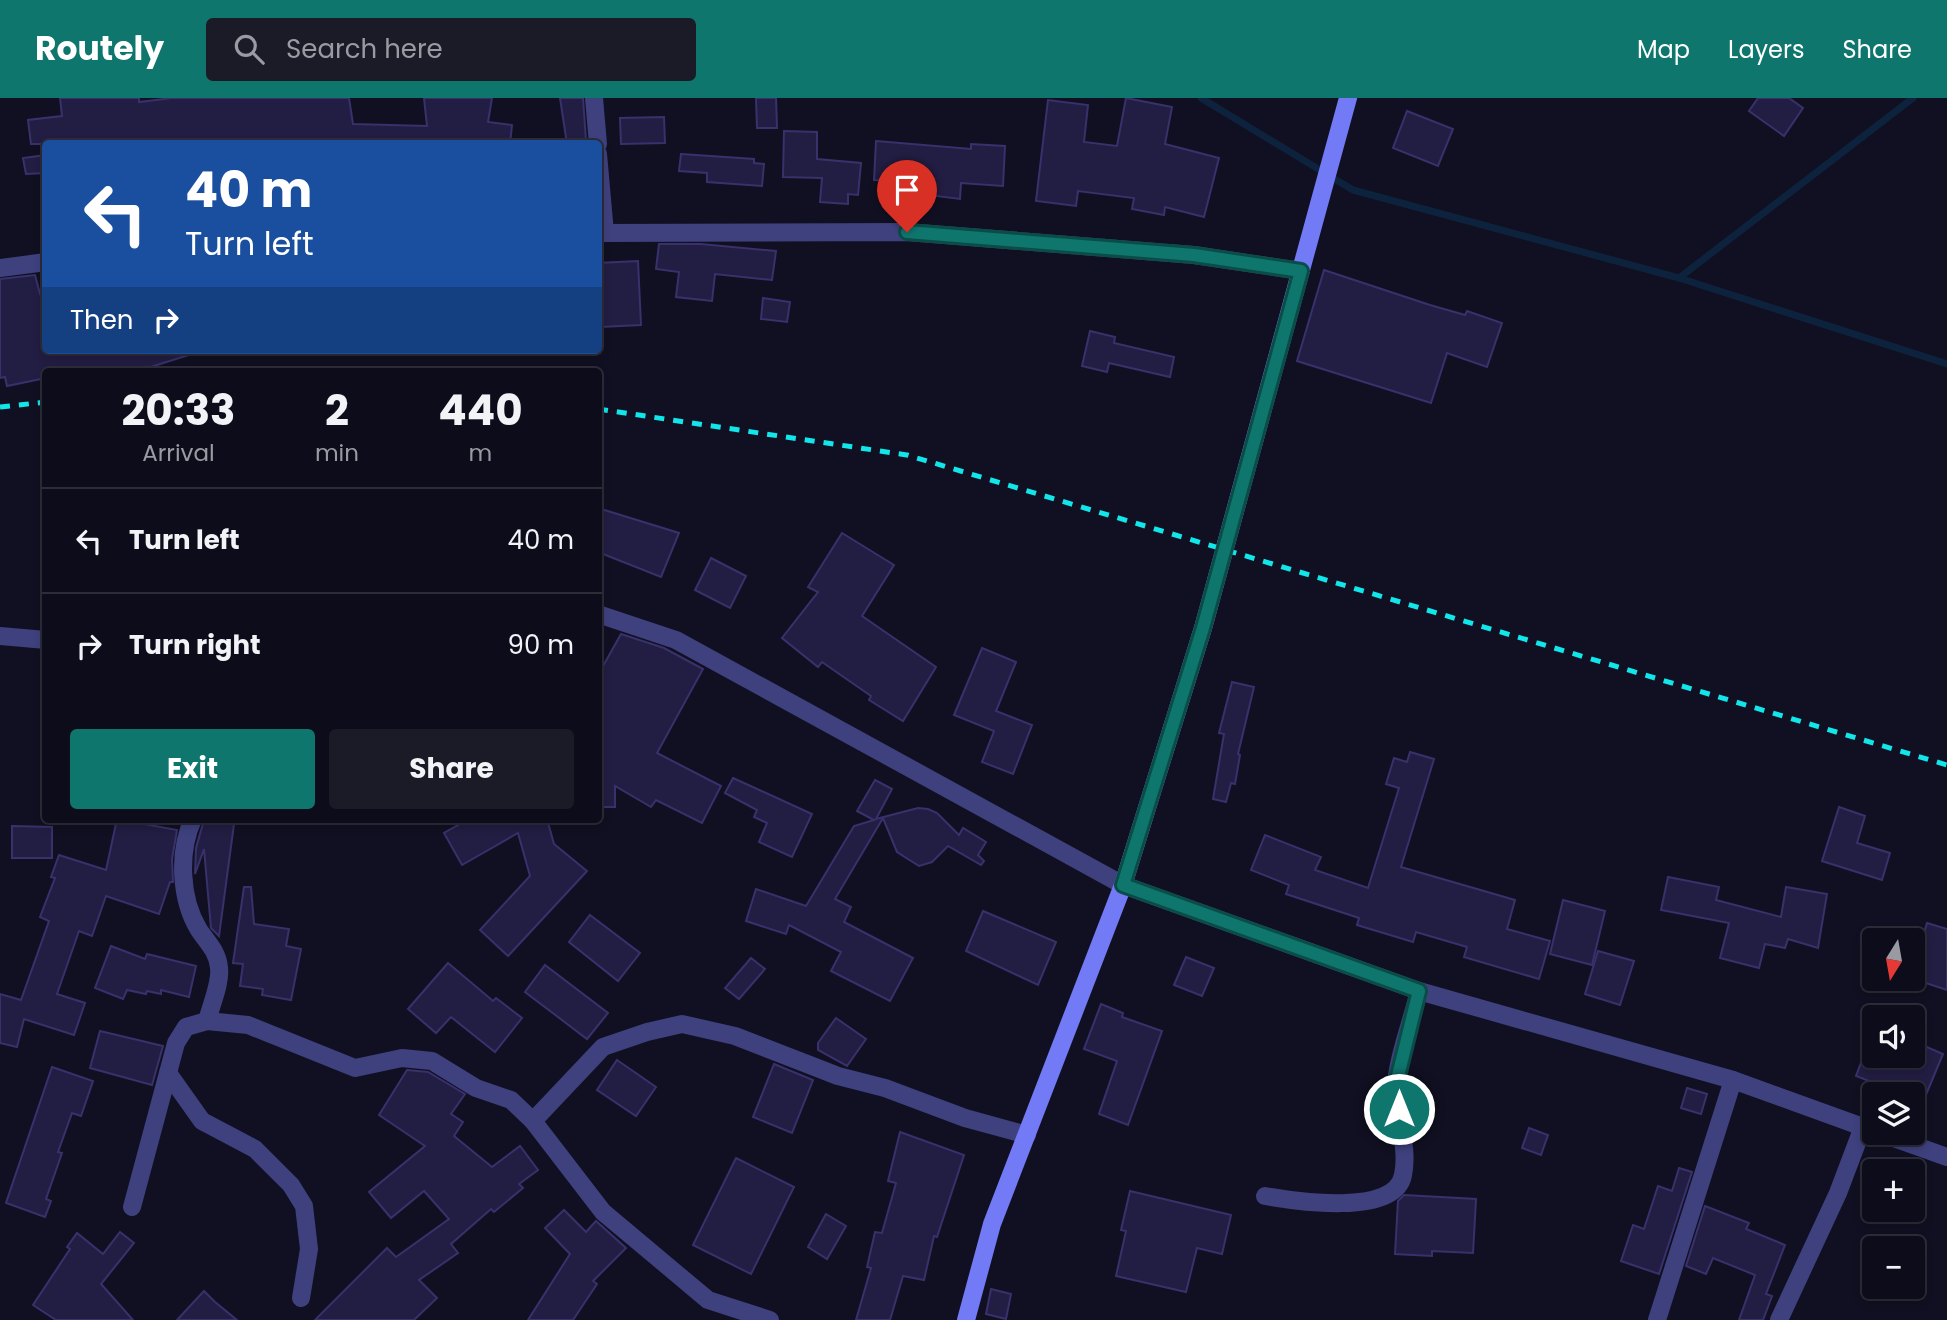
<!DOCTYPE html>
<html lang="en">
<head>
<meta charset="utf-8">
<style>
  :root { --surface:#0d0c1a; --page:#1b1a27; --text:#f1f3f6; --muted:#9a9ba2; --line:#2d2c39; --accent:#0f766e }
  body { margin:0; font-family:Poppins,sans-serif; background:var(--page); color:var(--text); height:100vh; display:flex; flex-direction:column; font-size:26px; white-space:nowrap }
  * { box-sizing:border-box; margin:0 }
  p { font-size:23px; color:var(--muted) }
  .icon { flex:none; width:38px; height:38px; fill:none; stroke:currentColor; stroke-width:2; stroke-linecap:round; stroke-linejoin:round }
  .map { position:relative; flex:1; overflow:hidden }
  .drawer { position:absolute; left:42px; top:270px; width:560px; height:455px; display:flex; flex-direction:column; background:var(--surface); border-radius:7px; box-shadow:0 4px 10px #0003,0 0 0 2px var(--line) }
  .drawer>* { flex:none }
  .top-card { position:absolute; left:42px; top:42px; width:560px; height:214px; border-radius:7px; box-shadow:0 4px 10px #0003,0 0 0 2px var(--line); background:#1a4fa0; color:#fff; overflow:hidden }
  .needle { width:46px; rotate:191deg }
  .controls { position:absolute; left:1862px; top:830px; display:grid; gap:14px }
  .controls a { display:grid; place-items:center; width:63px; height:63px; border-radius:7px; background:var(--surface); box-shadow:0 4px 10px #0003,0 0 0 2px var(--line); font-size:35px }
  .pin { position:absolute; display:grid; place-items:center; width:60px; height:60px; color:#fff; margin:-72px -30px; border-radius:50% 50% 50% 0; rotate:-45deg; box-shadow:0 0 7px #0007 }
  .pin .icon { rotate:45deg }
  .me { position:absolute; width:77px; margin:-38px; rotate:0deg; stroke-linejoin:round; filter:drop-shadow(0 0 5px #0008) }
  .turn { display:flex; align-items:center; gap:24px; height:147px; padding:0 28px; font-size:32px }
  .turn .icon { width:91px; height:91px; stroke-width:2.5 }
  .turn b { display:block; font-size:49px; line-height:60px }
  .then { display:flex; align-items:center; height:66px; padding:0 28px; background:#0003; gap:14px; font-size:26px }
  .eta { display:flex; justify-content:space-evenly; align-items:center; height:119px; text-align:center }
  .eta b { font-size:42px; font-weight:700; line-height:49px }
  .primary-button { display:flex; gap:14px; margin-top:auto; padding:14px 28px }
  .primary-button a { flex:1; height:80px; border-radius:7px; background:var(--accent); color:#fff; font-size:28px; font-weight:700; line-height:80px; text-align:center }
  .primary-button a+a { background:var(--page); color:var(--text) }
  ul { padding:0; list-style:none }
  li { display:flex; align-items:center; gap:21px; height:105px; padding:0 28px; border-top:2px solid var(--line) }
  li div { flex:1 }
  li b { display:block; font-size:26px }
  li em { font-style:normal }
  header { display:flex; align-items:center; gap:42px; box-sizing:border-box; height:98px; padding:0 35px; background:var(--accent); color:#fff }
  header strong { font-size:33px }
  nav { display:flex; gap:38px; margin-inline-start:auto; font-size:24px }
  .search { width:490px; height:63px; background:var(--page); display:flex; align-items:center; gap:18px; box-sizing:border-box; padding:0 24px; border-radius:7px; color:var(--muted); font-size:26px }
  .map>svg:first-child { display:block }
</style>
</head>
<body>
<header>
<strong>Routely</strong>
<div class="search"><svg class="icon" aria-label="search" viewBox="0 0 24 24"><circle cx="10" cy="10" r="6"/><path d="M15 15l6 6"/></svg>Search here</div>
<nav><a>Map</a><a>Layers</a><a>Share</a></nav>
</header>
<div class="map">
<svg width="1947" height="1222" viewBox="0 0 1947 1222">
  <rect width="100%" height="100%" fill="#111022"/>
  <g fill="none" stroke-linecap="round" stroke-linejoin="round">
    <g stroke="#0d233d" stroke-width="7">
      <polyline points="1201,0 1353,92 1679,180 1947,266"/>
      <polyline points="1679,180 1913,0"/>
    </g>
  </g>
  <g fill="#221d42" stroke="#38316c" stroke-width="2">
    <polygon points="60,0 139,0 139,4 172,0 349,0 353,26 427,28 424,0 492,0 488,24 512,27 510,46 31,46 28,22 62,18"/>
    <polygon points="560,0 583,0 586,43 567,46"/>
    <polygon points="756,0 776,0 777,30 757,30"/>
    <polygon points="1126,0 1172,9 1165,46 1219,60 1204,119 1165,109 1164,117 1132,111 1134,100 1078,93 1076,108 1036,103 1048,2 1088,7 1084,44 1117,48"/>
    <polygon points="1758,0 1789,0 1803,10 1784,38 1749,13"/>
    <polygon points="1407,13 1453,31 1438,68 1393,50"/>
    <polygon points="664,19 665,45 621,46 620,20"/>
    <polygon points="784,33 817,34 817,61 861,65 858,97 848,96 848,106 820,104 822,80 783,79"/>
    <polygon points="876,43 971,51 971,46 1005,48 1003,88 961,85 960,101 912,95 914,84 874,82"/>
    <polygon points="681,56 754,61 754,65 764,66 762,88 707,84 707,75 679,73"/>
    <polygon points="46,57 46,75 26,76 23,60"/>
    <polygon points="659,146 701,146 776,153 772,182 715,176 712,203 676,199 679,174 656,171"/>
    <polygon points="638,163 641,227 600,229 598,165"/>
    <polygon points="1324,172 1430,207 1465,217 1467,213 1502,225 1487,269 1447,255 1431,305 1297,263"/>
    <polygon points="35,177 40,196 46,195 46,252 192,252 192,256 138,273 46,273 46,280 7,288 5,279 0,280 0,181"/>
    <polygon points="763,200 790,204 787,224 761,221"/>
    <polygon points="1090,233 1115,239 1114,245 1174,259 1170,279 1109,265 1107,274 1082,268"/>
    <polygon points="598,410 679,435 661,479 598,454"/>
    <polygon points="842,435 894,467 862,518 936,569 903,623 869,602 871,598 822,564 818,569 782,540 818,494 808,489"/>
    <polygon points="711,460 746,478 730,510 695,492"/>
    <polygon points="621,536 664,550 703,571 657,655 721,688 702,725 656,702 651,709 615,688 615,709 598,709 598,577"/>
    <polygon points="982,550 1016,564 996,613 1032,627 1013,676 982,664 994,633 954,617"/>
    <polygon points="1232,584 1254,589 1238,656 1240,657 1235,686 1231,685 1226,704 1213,701 1224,636 1219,635"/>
    <polygon points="1410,654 1434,661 1401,769 1515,802 1507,831 1550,843 1539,881 1464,859 1467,849 1416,834 1413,844 1357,827 1359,820 1286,796 1289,787 1251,772 1265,737 1321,759 1315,772 1368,790 1399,690 1386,686 1394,660 1407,664"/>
    <polygon points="733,680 812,716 792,759 759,744 767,725 754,719 757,712 725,695"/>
    <polygon points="875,682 892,691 876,721 918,710 928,711 937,715 959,737 963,730 986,744 978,757 984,763 981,767 948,748 932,764 919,768 897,754 883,720 835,801 851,809 844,824 913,860 890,903 831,873 841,854 789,827 786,836 746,823 756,791 806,808 854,728 874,722 857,713"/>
    <polygon points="1839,709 1865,718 1857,745 1890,755 1882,782 1822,763"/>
    <polygon points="117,721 177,732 172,761 173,784 170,784 159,816 106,798 92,838 79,833 57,896 85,905 74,937 24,921 17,949 0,945 0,896 21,902 49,823 40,819 55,780 51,779 59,757 106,772"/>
    <polygon points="469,721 547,721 554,746 587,773 508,858 480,832 530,778 518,735 462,767 444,735"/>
    <polygon points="204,722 234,726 219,838 211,830 204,751 195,776 196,750"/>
    <polygon points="12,728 52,729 52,760 12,760"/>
    <polygon points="1668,779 1719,789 1716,802 1781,819 1786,789 1827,796 1818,850 1788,841 1785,850 1765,846 1759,870 1720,860 1729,825 1661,812"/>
    <polygon points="244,789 251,789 254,826 289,831 286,848 301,851 291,902 262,897 263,891 240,888 243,866 233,865"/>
    <polygon points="1563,802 1605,813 1592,867 1550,856"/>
    <polygon points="983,813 1056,844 1038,887 966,853"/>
    <polygon points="590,817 640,855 618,883 569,844"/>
    <polygon points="1927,825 1947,831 1947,892 1911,880"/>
    <polygon points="111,848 145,861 147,856 196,868 189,899 161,892 161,896 147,893 146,896 127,892 123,901 95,890"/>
    <polygon points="1598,853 1634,863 1620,907 1585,896"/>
    <polygon points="1186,859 1214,870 1202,898 1174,887"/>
    <polygon points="751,860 765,871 739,901 725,890"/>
    <polygon points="448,865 493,903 496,900 522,920 495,954 451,919 436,935 408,911"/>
    <polygon points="545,867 608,915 587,941 525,894"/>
    <polygon points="1101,906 1123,915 1122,919 1162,933 1128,1027 1099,1016 1117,963 1084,951"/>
    <polygon points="836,920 866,941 847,968 818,952 818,945"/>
    <polygon points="100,933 163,948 152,987 90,970"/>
    <polygon points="1913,943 1943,956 1923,1004 1913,1000 1913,996 1903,996 1856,978 1864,957 1913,957"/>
    <polygon points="617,962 656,989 636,1018 597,992"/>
    <polygon points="774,966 813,982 792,1035 753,1019"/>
    <polygon points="52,969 93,983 81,1018 72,1015 58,1054 62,1055 46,1101 51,1103 45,1119 6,1105"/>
    <polygon points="407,972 428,974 465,996 451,1016 463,1024 454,1038 492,1069 520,1048 538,1072 519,1086 523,1090 494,1114 491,1111 451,1146 458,1155 419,1182 437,1200 414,1222 315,1222 387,1150 396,1159 449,1121 424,1093 391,1120 369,1094 425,1048 379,1017"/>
    <polygon points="1687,990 1707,996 1701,1016 1681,1010"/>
    <polygon points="1529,1030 1548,1037 1541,1057 1522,1050"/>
    <polygon points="900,1034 964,1057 937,1139 934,1138 924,1182 903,1178 890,1222 856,1222 871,1170 867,1169 875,1134 882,1135 896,1085 888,1083"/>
    <polygon points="736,1060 794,1089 751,1176 693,1147"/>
    <polygon points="1679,1070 1692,1074 1659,1176 1621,1163 1633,1127 1644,1131 1658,1088 1672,1093"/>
    <polygon points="1130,1093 1231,1117 1222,1156 1197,1150 1186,1194 1116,1178 1126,1133 1121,1132"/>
    <polygon points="1404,1097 1476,1101 1473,1155 1432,1153 1432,1158 1395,1156 1398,1103"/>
    <polygon points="1705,1108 1749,1125 1746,1131 1785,1147 1766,1196 1772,1198 1763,1222 1739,1222 1755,1177 1713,1160 1706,1176 1686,1168"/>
    <polygon points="564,1112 586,1134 596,1123 626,1150 593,1183 597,1186 573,1222 528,1222 570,1156 545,1130"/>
    <polygon points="826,1116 846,1128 827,1161 808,1149"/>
    <polygon points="120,1134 134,1145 101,1186 133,1222 56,1222 33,1207 70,1151 67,1149 77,1135 103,1156"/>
    <polygon points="991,1191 1011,1196 1006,1221 986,1216"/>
    <polygon points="204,1193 215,1204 237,1222 177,1222"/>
  </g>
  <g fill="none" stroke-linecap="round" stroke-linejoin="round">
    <g stroke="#3e417e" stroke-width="18">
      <polyline points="594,0 598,46"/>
      <polyline points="598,56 605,135"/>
      <polyline points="598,135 907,134 1194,157 1301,173"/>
      <polyline points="0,170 46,164"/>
      <polyline points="598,516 676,542 1123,787 1419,893 1733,982 1874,1033"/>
      <polyline points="0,538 46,542"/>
      <path d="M193,721c-15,33 -13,80 6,111 8,12 19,22 20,38 2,15 -8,37 -12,53"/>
      <polyline points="168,975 202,1023 255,1051 291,1087 304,1108 309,1151 301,1200"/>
      <polyline points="533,1023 603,1114 708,1202 770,1222"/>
      <polyline points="1877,1034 1947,1059"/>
      <path d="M1265,1098c29,5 130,21 138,-21 6,-29 -7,-56 -7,-85 -1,-25 17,-73 23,-99"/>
      <polyline points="132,1109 176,945 186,929 207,923 248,927 355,970 402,960 432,963 476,990 511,1002 533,1023 603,949 647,934 682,926 735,938 838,978 885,990 965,1020 1027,1037"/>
      <polyline points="1657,1222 1733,982"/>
      <polyline points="1779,1222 1838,1095 1863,1029"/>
    </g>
    <polyline stroke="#727af5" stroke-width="18" points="966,1222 992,1126 1123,787 1203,530 1348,0"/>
    <g stroke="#11e6ea" stroke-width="5" stroke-dasharray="10 9" stroke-linecap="butt">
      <polyline points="332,273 348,273"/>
      <polyline points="0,309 46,304"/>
      <polyline points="598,311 907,357 1947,667"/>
    </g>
  </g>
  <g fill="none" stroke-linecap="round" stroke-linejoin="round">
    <g stroke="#0a4d48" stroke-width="18">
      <polyline id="route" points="907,134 1194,157 1301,173 1203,530 1123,787 1419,893 1395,990 1399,1011"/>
    </g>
    <use href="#route" stroke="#0f766e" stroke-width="12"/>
  </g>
</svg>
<div class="controls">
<a><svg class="needle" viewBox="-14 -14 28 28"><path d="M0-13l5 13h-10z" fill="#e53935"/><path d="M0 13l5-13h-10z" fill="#9a9ba2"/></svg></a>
<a><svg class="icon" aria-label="sound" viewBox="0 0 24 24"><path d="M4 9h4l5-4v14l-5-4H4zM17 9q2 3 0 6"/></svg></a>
<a><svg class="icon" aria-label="layers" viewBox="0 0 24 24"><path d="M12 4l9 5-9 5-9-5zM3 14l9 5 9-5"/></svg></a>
<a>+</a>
<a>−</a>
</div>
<div class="pin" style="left:907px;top:134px;background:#d93025"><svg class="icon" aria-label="arrive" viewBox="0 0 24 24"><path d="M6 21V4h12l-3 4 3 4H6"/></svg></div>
<svg class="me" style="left:1399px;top:1011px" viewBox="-20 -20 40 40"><circle r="17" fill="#0f766e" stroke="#fff" stroke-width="3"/><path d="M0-11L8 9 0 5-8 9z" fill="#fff"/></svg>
<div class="top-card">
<div class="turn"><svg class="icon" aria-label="left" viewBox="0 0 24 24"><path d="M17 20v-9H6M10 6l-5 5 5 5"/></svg><div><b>40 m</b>Turn left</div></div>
<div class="then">Then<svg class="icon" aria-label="right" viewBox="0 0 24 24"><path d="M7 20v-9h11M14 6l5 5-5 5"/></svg></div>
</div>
<section class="drawer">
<div class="eta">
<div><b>20:33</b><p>Arrival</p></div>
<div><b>2</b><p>min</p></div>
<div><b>440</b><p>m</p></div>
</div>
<ul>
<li><svg class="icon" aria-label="left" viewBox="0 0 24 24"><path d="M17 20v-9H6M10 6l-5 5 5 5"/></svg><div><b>Turn left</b></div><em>40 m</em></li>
<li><svg class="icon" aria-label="right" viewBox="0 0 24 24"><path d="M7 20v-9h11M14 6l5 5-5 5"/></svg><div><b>Turn right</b></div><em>90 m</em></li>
</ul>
<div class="primary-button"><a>Exit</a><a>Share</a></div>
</section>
</div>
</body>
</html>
